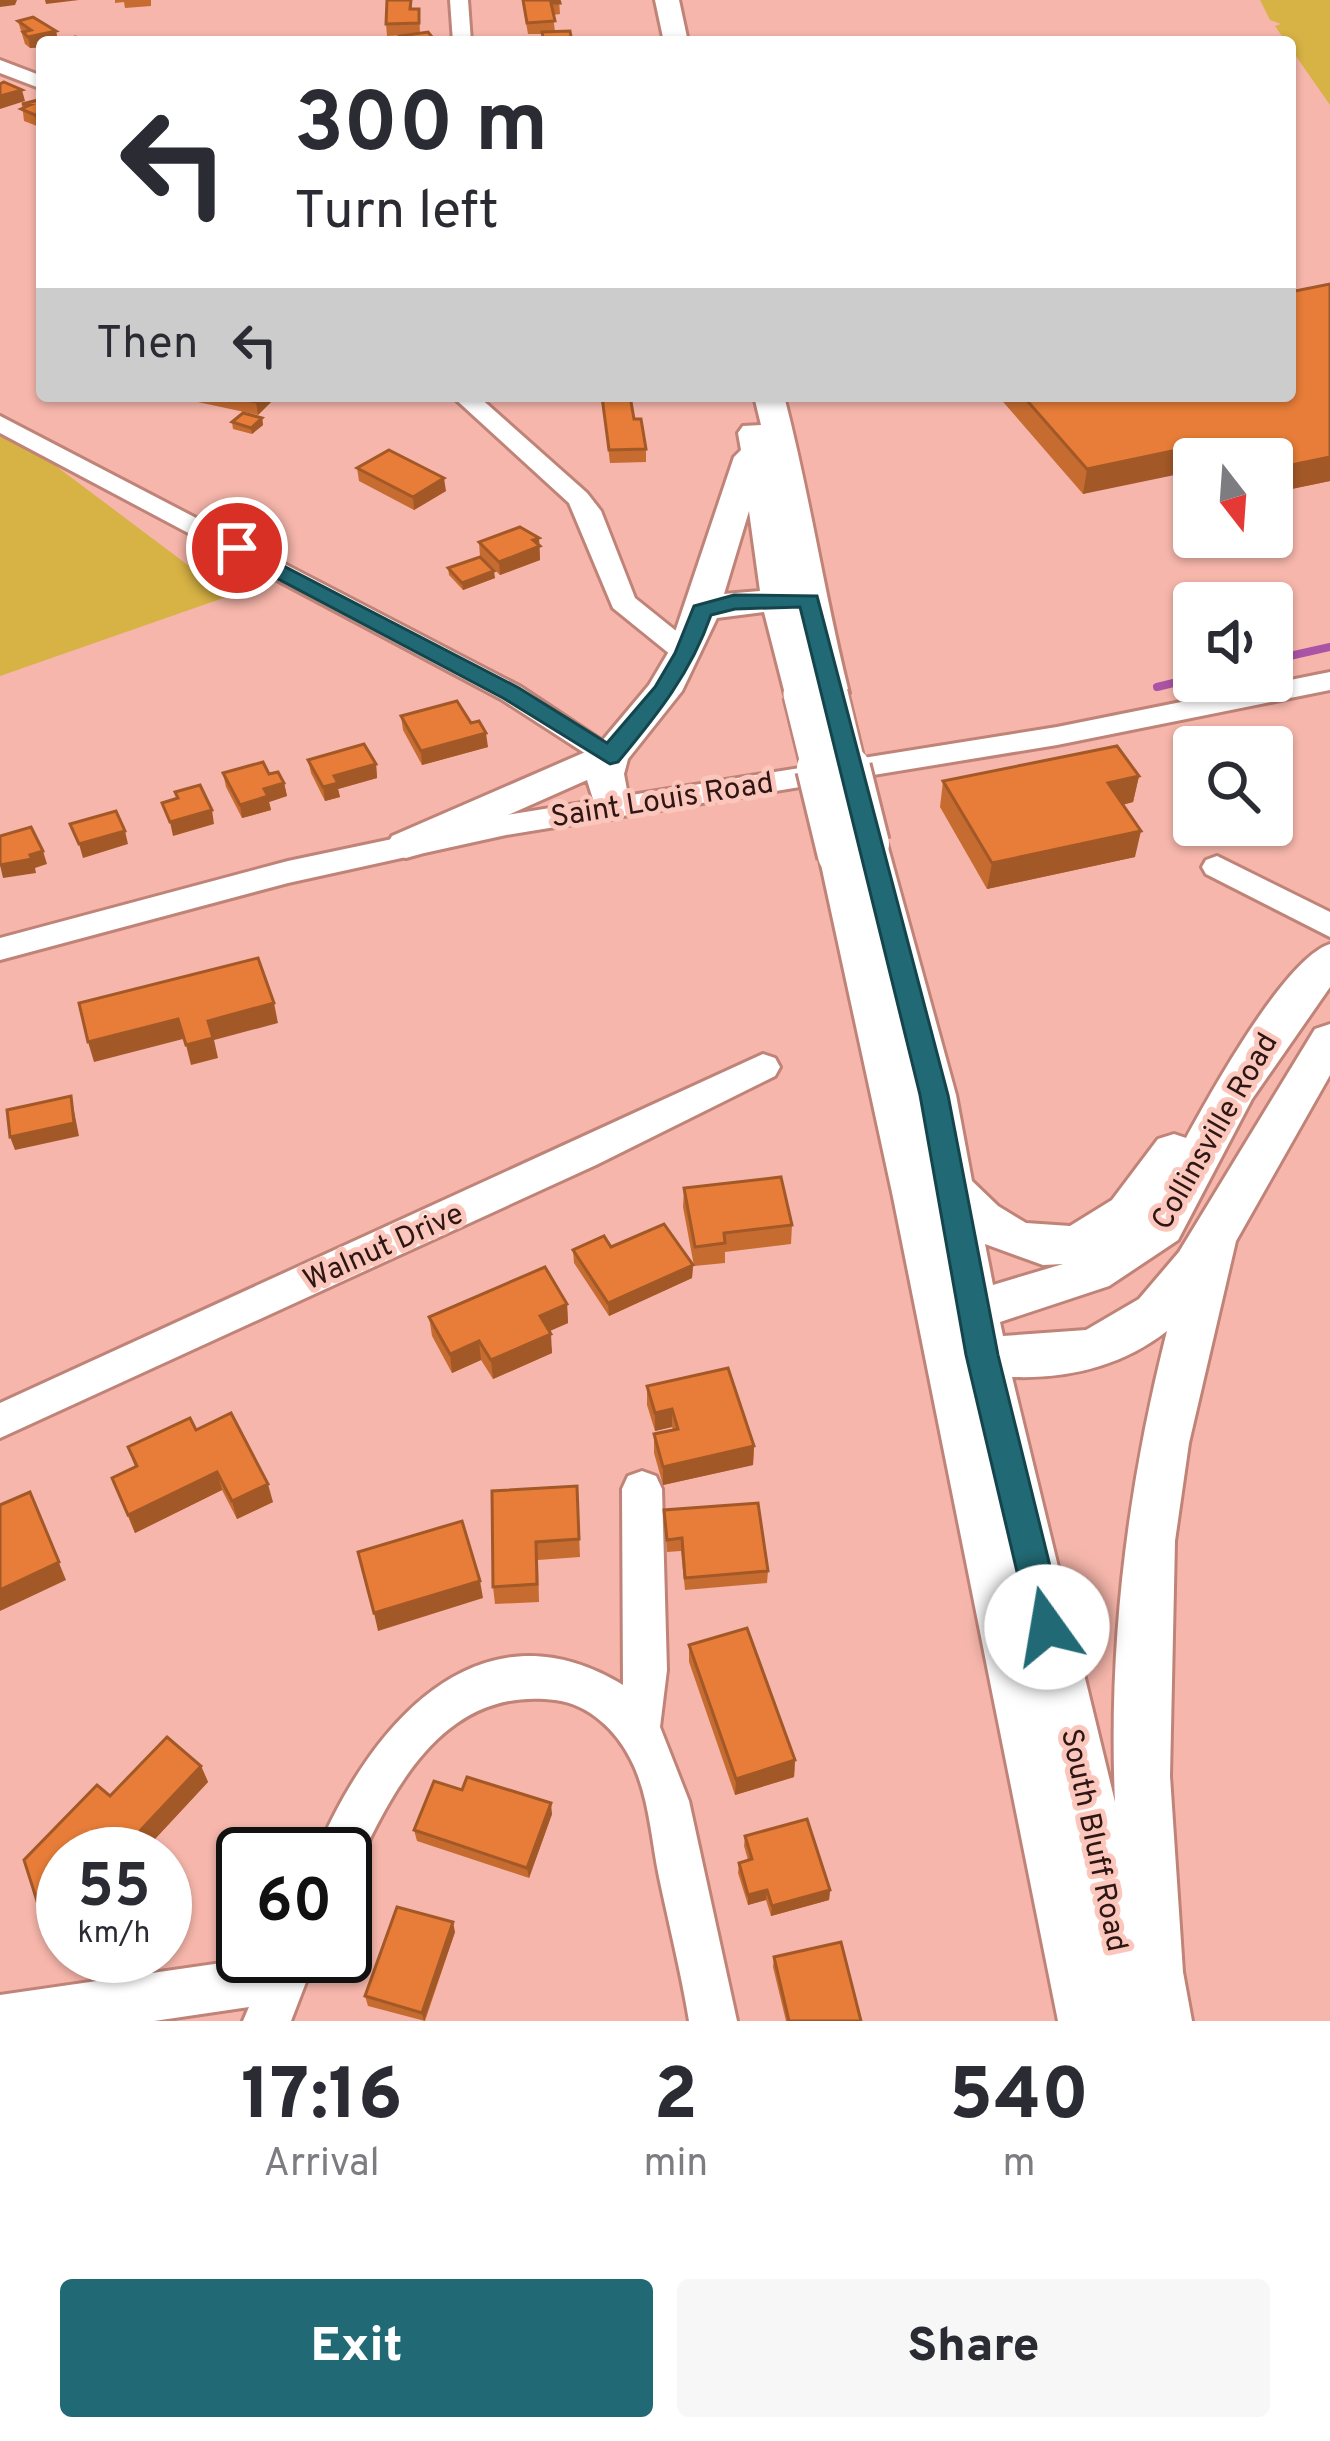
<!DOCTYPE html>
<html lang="en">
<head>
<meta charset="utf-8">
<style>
  :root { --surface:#fff; --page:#f7f7f7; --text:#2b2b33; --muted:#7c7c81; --accent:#216a75 }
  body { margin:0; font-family:Overpass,sans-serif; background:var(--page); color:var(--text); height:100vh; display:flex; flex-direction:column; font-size:45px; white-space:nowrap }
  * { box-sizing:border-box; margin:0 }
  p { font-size:39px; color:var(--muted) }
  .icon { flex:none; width:66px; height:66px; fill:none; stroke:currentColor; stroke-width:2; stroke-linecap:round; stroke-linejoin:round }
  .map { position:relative; height:2021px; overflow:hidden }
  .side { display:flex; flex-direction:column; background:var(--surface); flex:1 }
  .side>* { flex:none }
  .hud { position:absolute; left:36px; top:36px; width:1260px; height:366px; border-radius:12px; box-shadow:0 3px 9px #0004; background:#fff; color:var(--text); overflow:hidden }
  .needle { width:78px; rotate:163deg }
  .controls { position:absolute; left:1173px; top:438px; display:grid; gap:24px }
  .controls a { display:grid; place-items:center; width:120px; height:120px; border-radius:12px; background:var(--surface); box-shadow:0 3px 9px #0004; font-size:60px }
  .speed { position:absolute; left:36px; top:1827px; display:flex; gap:24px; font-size:60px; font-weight:700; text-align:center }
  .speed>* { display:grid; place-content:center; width:156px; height:156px; border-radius:50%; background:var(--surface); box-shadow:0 3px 9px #0004; line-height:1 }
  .speed small { font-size:30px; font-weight:400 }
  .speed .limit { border:6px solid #111; border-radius:18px; background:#fff; color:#111 }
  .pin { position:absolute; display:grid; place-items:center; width:102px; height:102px; color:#fff; margin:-51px; border:6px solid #fff; border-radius:50%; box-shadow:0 3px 12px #0007 }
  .me { position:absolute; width:132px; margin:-66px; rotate:347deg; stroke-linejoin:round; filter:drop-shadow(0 0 9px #0008) }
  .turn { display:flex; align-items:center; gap:42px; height:252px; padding:0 60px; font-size:54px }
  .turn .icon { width:156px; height:156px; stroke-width:2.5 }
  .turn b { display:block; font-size:84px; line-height:102px }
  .then { display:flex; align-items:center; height:114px; padding:0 60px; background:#0003; gap:24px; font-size:45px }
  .eta { display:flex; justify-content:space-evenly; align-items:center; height:204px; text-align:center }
  .eta b { font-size:72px; font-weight:800; line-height:84px }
  .button { display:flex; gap:24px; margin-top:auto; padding:24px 60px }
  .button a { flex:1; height:138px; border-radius:12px; background:var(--accent); color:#fff; font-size:48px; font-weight:800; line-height:138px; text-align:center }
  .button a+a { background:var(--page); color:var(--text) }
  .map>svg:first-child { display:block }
</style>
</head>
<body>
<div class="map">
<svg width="1330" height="2021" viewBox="0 0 1330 2021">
  <rect width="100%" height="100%" fill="#f6b6ab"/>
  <g fill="#d7b244">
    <polygon points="1260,0 1330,0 1330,105 1275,26 1281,24 1270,20"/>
    <polygon points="0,424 229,596 0,676"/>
  </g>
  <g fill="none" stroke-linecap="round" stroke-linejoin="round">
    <g stroke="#ab53a4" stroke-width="8">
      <polyline points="1272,660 1330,647"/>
      <polyline points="1157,687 1194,678"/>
    </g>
    <g stroke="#bf8378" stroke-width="6">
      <g id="minor">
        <polygon points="450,0 468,0 471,42 453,42"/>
        <polygon points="0,60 42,76 42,89 0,73"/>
        <polygon points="452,396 478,396 587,493 601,511 635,598 696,647 700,653 696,659 676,659 613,608 569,503"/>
        <polygon points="0,416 521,687 625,756 610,765 600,763 501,699 0,433"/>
        <polygon points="1330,672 1330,690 1057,745 506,835 288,883 0,960 0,938 288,861 506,815 1057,727"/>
        <polygon points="1217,856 1330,912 1330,937 1206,874 1202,867 1206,860"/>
        <polygon points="763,1054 775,1058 780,1067 775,1076 596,1165 0,1438 0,1403"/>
        <path d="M642,1471l14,5 6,13 5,181 -7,57 29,74 48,220h-48c-8,-49 -20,-96 -30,-144 -8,-39 -10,-82 -28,-117 -14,-29 -42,-56 -76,-60 -109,-14 -160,84 -200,170l-10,4v-20h-29c52,-125 161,-258 307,-169l-1,-196 6,-13z"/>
        <polygon points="270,1956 316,1956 291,2021 243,2021 249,2007 154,2021 0,2021 0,1995"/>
      </g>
    </g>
    <g stroke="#bf8378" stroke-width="6">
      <g id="major">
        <polygon points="655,0 679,0 688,42 664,42"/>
        <path d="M754,396h30c26,99 40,198 65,297l-5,8 -13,3 -15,-7 -16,8 -13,-3 -23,-90 -47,6 -35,73 -54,68 -4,15 6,32 -6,9 -13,4 -13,-4 -11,-35 -167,74 -14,4 -14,-4 -5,-9 5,-9 205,-89 52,-62 19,-32 66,-196 7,-7 -3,-17 5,-7 18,-1zM749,511l11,80 -36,3z"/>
        <path d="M868,831l14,4 5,9 69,251 16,86 26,25 28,17 44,3 42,-26 46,-61 16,-5 12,4c24,-44 99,-180 144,-194v43l-78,112 -74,141 -69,46 -109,36 3,14 83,-6 53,-31 40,-47 136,-223 15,-5v51l-94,166 -47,202 -14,98 -5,235 13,196 9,49h-134l-165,-824 -74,-342 6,-9 24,-2 5,-9zM985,1244l58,21 20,-1 -70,21zM1167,1331c-39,154 -59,311 -52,471l-103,-425c57,2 110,-11 155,-46z"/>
      </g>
    </g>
    <use href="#minor" fill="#fff" fill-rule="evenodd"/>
    <use href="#major" fill="#fff" fill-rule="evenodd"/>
    <g stroke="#bf8378" stroke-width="38" stroke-linecap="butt">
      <g id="major-bridge-far1">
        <polyline points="831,693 850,771"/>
        <polyline points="800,694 819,771"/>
      </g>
    </g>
    <g stroke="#bf8378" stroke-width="48" stroke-linecap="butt">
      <g id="major-bridge">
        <polyline points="818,768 839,855"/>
        <polyline points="849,768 868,844"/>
      </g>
    </g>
    <use href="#major-bridge-far1" stroke="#fff" stroke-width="33"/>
    <use href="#major-bridge" stroke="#fff" stroke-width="42"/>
  </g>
  <g fill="#c76c30">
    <polygon points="115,0 151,0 151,6 125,8 124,2 115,3"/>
    <polygon points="411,0 412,9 419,9 420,33 436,42 401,42 400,36 407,35 387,36 386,24"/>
    <polygon points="522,0 559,0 560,14 553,15 555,32 572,42 542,42 542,34 528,34"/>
    <polygon points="18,21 56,31 58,42 42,42 42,47 30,48 25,44"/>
    <polygon points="42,99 37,126 24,121 22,104"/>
    <polygon points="1330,284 1330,481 1272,493 1272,459 1194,459 1083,494 998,396 1290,396"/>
    <polygon points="192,396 270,396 271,402 258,415 193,401"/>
    <polygon points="602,397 634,419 646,449 646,462 610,463"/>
    <polygon points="262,418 263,425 252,434 233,429 232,422"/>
    <polygon points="357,468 446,491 414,510 359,481"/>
    <polygon points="539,538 540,560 500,575 480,556 479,542"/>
    <polygon points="448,568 495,578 463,590 449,575"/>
    <polygon points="401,716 471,723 488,747 422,765 403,730"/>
    <polygon points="308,760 376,764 377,778 338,789 340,797 325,801 311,773"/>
    <polygon points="223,773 269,774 284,783 287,796 269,802 271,810 242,818 226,787"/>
    <polygon points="1139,776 1133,802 1123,805 1135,857 987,889 940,807 943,781"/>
    <polygon points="684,1188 792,1225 791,1244 725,1252 725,1263 694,1266 683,1207"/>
    <polygon points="611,1247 693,1265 692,1278 609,1316 574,1263 573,1250"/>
    <polygon points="567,1304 568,1323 549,1331 552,1353 493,1379 481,1360 452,1373 432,1336 429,1317"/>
    <polygon points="647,1386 754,1446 753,1465 663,1485 654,1453 654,1434 673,1430 672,1427 655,1431 647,1405"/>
    <polygon points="196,1430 273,1502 237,1519 222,1490 135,1533 112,1478 135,1467 128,1447"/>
    <polygon points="577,1486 580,1557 538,1560 539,1602 495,1604 493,1587"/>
    <polygon points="664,1510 768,1571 767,1583 685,1590 681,1551 667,1552"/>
    <polygon points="689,1645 795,1760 794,1777 735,1795 689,1662"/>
    <polygon points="167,1737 201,1766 208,1782 141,1854 115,1854 106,1846 99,1854 63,1854 63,1908 46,1916 37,1901 24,1860 97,1785 110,1796"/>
    <polygon points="462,1790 552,1814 529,1878 417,1841 414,1830"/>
    <polygon points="745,1836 830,1890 829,1900 771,1916 766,1900 748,1905 738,1873 739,1863 748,1860 744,1846"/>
    <polygon points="455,1932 425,2021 368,2006 365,1996"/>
    <polygon points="774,1957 861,2021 786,2021 773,1967"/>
  </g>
  <g fill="#a25827">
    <polygon points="0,0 17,0 15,5 0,7"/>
    <polygon points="45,0 79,0 46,4"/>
    <polygon points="56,31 58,42 42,42 42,47 30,48 28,37"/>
    <polygon points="22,90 25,101 0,109 0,96"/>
    <polygon points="42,112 42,125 37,126 35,115"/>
    <polygon points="262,396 270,396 271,402 258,415 256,402"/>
    <polygon points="415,396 430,396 430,397 416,402"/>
    <polygon points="262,418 263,425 252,434 251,428"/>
    <polygon points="1206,444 1203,459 1194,459 1194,471 1083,494 1087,469"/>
    <polygon points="1330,457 1330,481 1272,493 1272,469"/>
    <polygon points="444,478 446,491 414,510 413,497"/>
    <polygon points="539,538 540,560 500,575 499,562"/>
    <polygon points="494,571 495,578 463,590 462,583"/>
    <polygon points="486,733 488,747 422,765 421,751"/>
    <polygon points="376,764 377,778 338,789 340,797 325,801 323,787 334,776"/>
    <polygon points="1139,776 1133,802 1103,809 1108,783"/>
    <polygon points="284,783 287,796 269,802 271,810 242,818 240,805 264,789"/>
    <polygon points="212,810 214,824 173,836 170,822"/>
    <polygon points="125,831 128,844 83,858 79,844"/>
    <polygon points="1141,831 1135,857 987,889 992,863"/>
    <polygon points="43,851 47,864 35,868 36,873 3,878 0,865"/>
    <polygon points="274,1003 278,1023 214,1040 218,1058 191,1065 186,1045 208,1021"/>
    <polygon points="178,1019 183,1039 94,1062 88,1042"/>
    <polygon points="71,1096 79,1136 15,1150 10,1137"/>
    <polygon points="693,1265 692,1278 609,1316 608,1303"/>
    <polygon points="567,1304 568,1323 541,1335 540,1316"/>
    <polygon points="551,1334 552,1353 493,1379 491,1360"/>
    <polygon points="479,1341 481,1360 452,1373 450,1354"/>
    <polygon points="672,1409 672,1427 655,1431 655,1413"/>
    <polygon points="754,1446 753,1465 663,1485 663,1467"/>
    <polygon points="217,1472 222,1490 135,1533 128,1515"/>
    <polygon points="268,1484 273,1502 237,1519 232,1501"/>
    <polygon points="30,1492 66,1580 0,1611 0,1590"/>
    <polygon points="480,1581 483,1598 378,1631 374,1613"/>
    <polygon points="795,1760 794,1777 735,1795 736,1779"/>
    <polygon points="201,1766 208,1782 141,1854 123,1854 121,1851"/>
    <polygon points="551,1803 552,1814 529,1878 527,1868"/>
    <polygon points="98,1830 106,1846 99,1854 76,1854"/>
    <polygon points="63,1889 63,1908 46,1916 37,1901"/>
    <polygon points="767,1890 766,1900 748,1905 748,1895"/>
    <polygon points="830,1890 829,1900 771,1916 772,1906"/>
    <polygon points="453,1922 455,1932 424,2021 422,2013"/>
  </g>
  <g fill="#e77d38" stroke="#a25827" stroke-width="3">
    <polygon points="387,0 411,0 410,9 419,9 419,23 386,24"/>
    <polygon points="523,0 559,0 560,3 551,3 555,21 527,23"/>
    <polygon points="33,17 56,31 28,37 23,32 31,30 18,21"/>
    <polygon points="570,31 572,42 544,42 542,32"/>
    <polygon points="428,32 436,42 405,42 400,36"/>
    <polygon points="75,37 88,42 61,42"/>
    <polygon points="4,82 22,90 0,96 0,84"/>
    <polygon points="42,99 42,112 35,115 21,109 30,105 22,104"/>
    <polygon points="1330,284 1330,457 1272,469 1272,459 1220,459 1206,444 1087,469 1023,396 1290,396 1290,292"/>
    <polygon points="226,396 262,396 256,402"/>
    <polygon points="630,396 634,419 641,419 646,449 609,450 602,397"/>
    <polygon points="243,413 262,418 251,428 232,422"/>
    <polygon points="389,450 444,478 413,497 357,468"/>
    <polygon points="520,527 539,538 533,540 540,546 499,562 479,542"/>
    <polygon points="480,557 494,571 462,583 448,568"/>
    <polygon points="457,701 471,723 479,721 486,733 421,751 401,716"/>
    <polygon points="364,744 376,764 334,776 338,783 323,787 308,760"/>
    <polygon points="1117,746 1139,776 1108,783 1141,831 992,863 943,781"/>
    <polygon points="263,762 269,774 278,772 284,783 264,789 268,796 240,805 223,773"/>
    <polygon points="200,785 212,810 170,822 162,803 178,798 175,792"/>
    <polygon points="116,811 125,831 79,844 70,824"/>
    <polygon points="31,827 43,851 30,855 32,859 0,865 0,836"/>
    <polygon points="258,958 274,1003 208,1021 213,1038 186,1045 178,1019 88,1042 79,1003"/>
    <polygon points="71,1096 74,1123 10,1137 7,1110"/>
    <polygon points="781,1177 792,1225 724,1233 725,1243 695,1247 684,1188"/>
    <polygon points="664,1224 693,1265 608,1303 573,1250 604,1236 611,1247"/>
    <polygon points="545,1267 567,1304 540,1316 551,1334 491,1360 479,1341 450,1354 429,1317"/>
    <polygon points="728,1368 754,1446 663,1467 654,1434 678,1429 672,1409 655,1413 647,1386"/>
    <polygon points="231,1413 268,1484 232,1501 217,1472 128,1515 112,1478 137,1466 128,1447 190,1418 196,1430"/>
    <polygon points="577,1486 579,1539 536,1542 537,1584 493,1587 492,1491"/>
    <polygon points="30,1492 59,1562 0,1590 0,1505"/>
    <polygon points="758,1503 768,1571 685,1578 682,1538 667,1540 664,1510"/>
    <polygon points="462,1521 480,1581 374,1613 358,1552"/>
    <polygon points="747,1628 795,1760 736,1779 689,1645"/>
    <polygon points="167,1737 201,1766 121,1851 98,1830 76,1854 63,1854 63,1889 37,1901 24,1860 97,1785 110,1796"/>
    <polygon points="467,1777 551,1803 527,1868 414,1830 434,1781 462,1790"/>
    <polygon points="807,1819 830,1890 772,1906 767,1890 748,1895 739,1863 752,1859 745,1836"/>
    <polygon points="397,1907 453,1922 422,2013 365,1996"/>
    <polygon points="841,1942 861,2021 789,2021 774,1957"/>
  </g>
  <path fill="#216a75" stroke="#15454c" stroke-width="3" d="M237,542l282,146 88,55 48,-56 20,-34 19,-47 40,-11 83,1 131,499 50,260 67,272 -5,11 -13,5 -12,-5 -5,-11 -64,-272 -46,-260 -120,-488 -65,2 -24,6c-20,58 -54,100 -93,147l-8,2 -107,-66 -274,-145v-9z"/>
  <g text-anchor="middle" stroke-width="10" stroke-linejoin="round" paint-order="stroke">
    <g font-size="30" fill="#2d1613" stroke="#fbc7bd">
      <text transform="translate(662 799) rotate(-9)" y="10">Saint Louis Road</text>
      <text transform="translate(1214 1131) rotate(-60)" y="10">Collinsville Road</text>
      <text transform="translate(383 1246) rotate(-24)" y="10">Walnut Drive</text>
      <text transform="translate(1095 1840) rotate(78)" y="10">South Bluff Road</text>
    </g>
  </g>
</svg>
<div class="controls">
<a><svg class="needle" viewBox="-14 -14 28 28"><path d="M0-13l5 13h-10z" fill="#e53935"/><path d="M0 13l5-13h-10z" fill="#7c7c81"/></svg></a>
<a><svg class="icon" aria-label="sound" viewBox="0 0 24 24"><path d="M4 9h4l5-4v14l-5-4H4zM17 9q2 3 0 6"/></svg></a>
<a><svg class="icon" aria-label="search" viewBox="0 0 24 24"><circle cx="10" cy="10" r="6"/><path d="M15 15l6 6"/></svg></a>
</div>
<div class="speed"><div>55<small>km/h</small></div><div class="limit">60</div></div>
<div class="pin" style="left:237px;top:548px;background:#d93025"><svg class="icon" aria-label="arrive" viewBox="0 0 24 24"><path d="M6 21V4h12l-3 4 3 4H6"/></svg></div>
<svg class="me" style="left:1047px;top:1627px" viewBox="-20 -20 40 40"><circle r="19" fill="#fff"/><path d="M0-13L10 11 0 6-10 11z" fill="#216a75"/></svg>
<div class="hud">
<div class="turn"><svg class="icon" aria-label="left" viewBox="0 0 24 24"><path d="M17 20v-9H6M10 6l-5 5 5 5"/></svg><div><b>300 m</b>Turn left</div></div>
<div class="then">Then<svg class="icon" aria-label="left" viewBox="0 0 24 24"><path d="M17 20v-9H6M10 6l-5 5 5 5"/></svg></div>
</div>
</div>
<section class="side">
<div class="eta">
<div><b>17:16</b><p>Arrival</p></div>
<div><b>2</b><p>min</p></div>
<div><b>540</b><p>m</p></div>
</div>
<div class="button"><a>Exit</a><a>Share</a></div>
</section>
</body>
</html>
